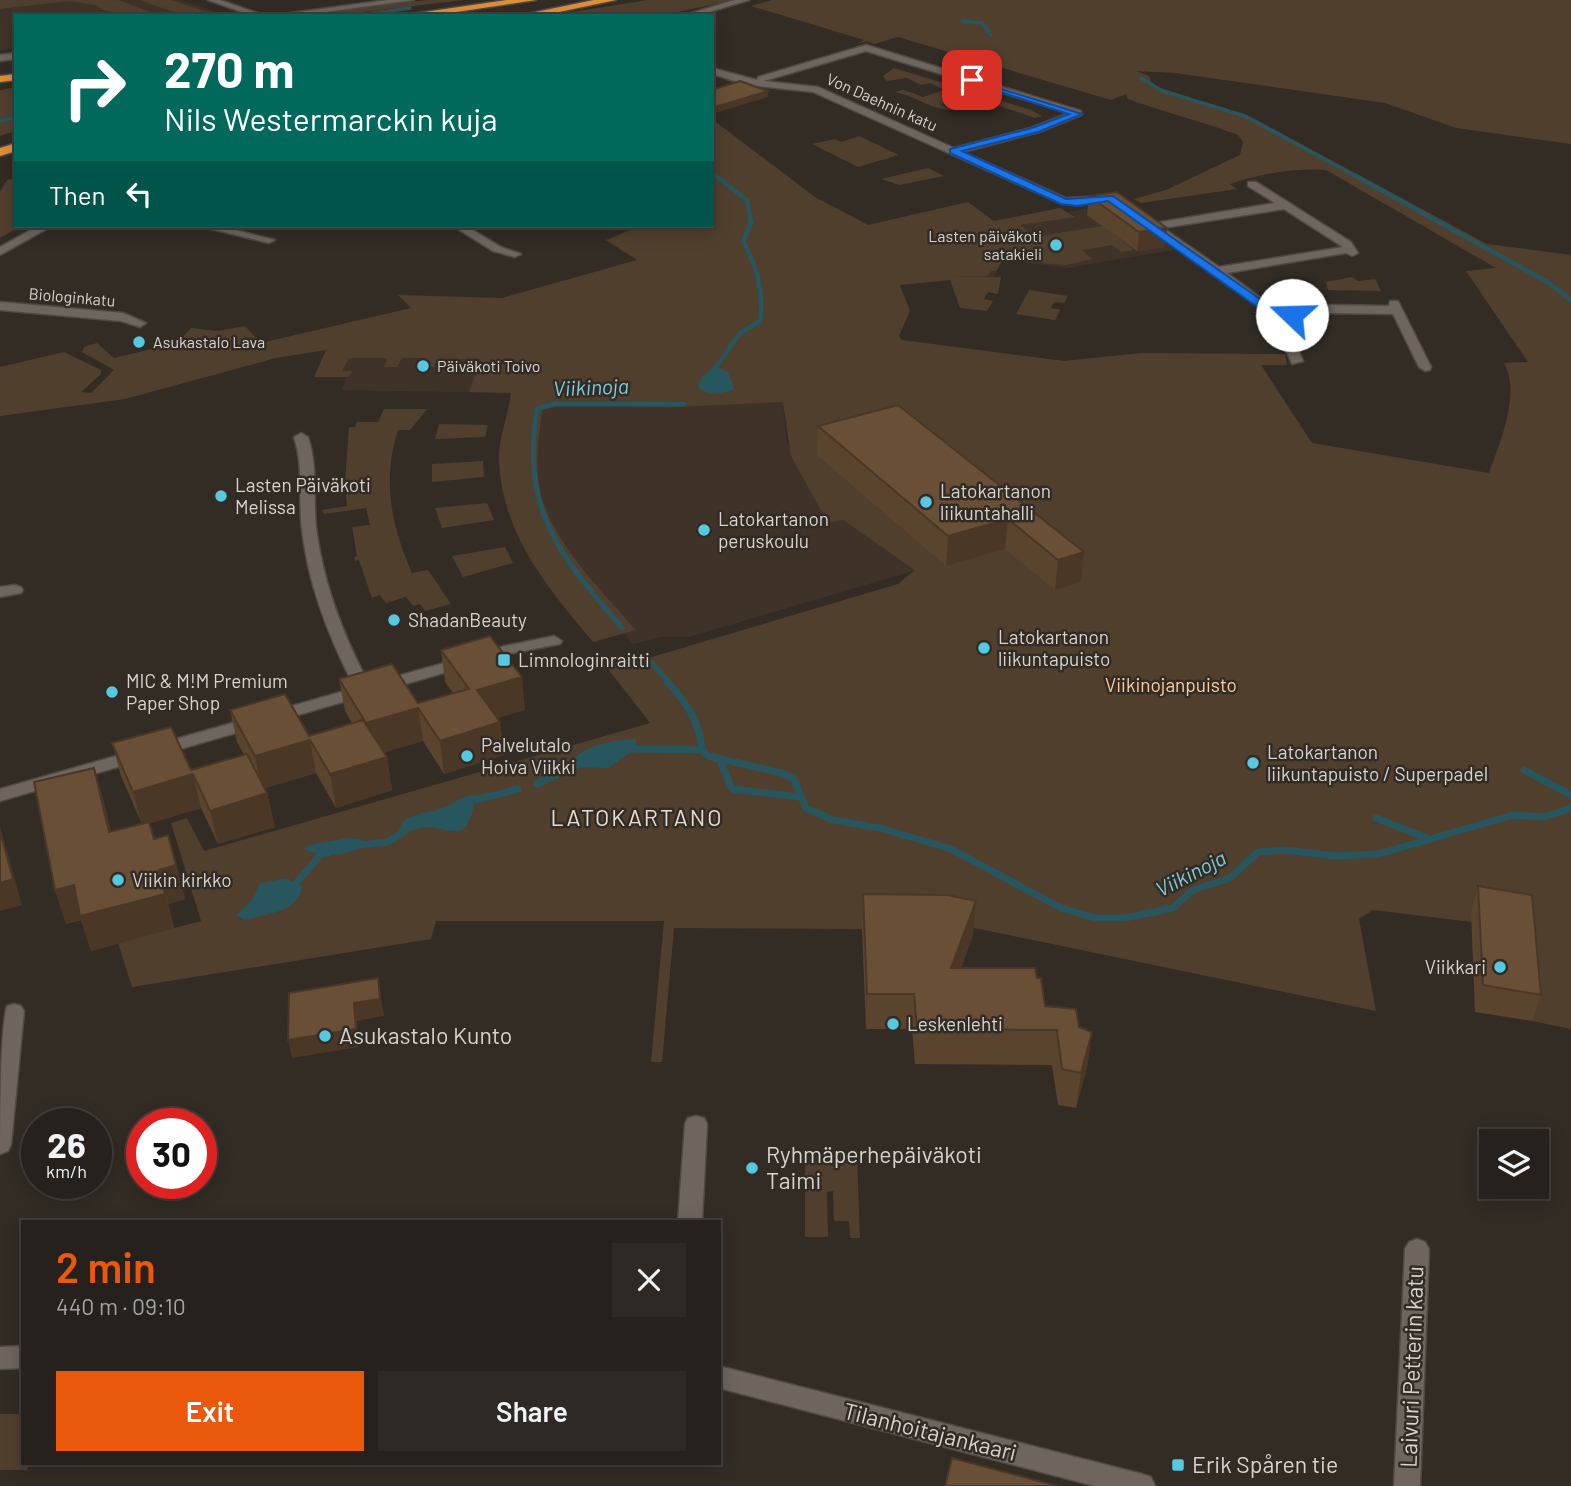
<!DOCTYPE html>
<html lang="en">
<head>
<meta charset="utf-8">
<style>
  :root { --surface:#26211c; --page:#2e2925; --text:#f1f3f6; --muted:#a4a3a3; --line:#423e3b; --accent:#ea580c }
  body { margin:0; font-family:Barlow,sans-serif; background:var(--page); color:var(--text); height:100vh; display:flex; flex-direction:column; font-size:26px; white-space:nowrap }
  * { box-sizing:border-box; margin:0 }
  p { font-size:23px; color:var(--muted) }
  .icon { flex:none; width:38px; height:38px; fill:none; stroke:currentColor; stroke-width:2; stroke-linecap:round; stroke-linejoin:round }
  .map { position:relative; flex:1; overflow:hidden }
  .drawer { position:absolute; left:21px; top:1220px; width:700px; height:245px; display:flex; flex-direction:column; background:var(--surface); border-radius:0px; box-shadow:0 4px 18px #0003,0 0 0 2px var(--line) }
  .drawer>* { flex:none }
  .banner { position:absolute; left:14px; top:14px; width:700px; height:214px; border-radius:0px; box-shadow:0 4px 18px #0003,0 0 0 2px var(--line); background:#00695c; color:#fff; overflow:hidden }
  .controls { position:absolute; left:1479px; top:1129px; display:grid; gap:14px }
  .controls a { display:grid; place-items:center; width:70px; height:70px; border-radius:0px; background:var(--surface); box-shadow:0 4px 18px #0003,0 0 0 2px var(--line); font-size:35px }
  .speed { position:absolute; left:21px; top:1108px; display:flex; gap:14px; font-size:35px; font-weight:700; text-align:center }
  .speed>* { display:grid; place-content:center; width:91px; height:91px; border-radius:50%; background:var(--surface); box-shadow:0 4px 18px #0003,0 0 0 2px var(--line); line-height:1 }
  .speed small { font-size:18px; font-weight:400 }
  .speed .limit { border:10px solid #d22; background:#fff; color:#111 }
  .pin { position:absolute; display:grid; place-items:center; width:60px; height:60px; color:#fff; margin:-30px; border-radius:14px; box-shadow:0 4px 10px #0006 }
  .me { position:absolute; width:77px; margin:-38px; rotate:291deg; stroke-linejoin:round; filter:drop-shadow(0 0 5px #0008) }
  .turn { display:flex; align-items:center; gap:24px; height:147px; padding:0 35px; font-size:32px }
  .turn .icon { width:91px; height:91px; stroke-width:2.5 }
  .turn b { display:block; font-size:49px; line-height:60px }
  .then { display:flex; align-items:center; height:66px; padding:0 35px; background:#0003; gap:14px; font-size:26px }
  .round { display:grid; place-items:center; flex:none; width:74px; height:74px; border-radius:0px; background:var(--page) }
  .headline { display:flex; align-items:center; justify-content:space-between; height:119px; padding:0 35px }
  h1 { font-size:42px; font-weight:600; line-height:52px; color:var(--accent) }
  .primary-button { display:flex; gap:14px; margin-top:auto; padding:14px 35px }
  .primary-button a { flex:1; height:80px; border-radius:0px; background:var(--accent); color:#fff; font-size:28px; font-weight:600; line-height:80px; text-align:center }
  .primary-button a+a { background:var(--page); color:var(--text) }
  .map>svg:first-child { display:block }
</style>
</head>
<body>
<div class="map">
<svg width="1571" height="1486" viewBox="0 0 1571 1486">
  <rect width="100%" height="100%" fill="#322c25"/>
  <g fill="#3f3329">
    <polygon points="0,0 180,0 217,12 212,16 16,16 16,48 0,51"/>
    <polygon points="1110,205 1174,250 1067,268 1003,260 993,278 951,279 933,248 1020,225 1074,216 1068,212"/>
    <polygon points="483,324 511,393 342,390 347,377 314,377 328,350"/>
    <polygon points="783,402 786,440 843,520 916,570 689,637 662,637 633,644 565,561 537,501 537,409 543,405 554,404 680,407"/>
  </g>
  <g fill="#513f2e">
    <polygon points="0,0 118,0 156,14 124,14 102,10 96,5 69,1 0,9"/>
    <polygon points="140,0 171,0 208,12 184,16"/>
    <polygon points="427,0 464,0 329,16 287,16"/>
    <polygon points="648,0 733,0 660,16 545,16"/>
    <path d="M772,0h799v144l-115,-16 -71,-25 -210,-30 -39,-2 13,5 3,9 99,32 236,127 84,11v774l-39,-8 -8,-100 -53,1 -98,-12 -14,9 17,92 -421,-87 -93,5 -188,-1 -12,134h-11l13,-141h-228l-5,18 -299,48 -14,-44 83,-22 -30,-98 16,-5 17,33 446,-128 -45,-58 47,-8 246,-73 17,-14 -72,-50 -15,3 -37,-67 -8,-54 -103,5 -137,-2c-4,29 -10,69 0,97 17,49 60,90 93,128l-43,12c-45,-54 -90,-106 -94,-180 -1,-23 9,-46 12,-69l-42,-1 12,-33h-43l-4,8h-15l3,-9h-20l-5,9h-13l3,-9h-38l-7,13h10l-4,6h-34l12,-27 -50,8 -151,41 -125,17v-49l64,-15 37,18v4l-20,18 10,1 23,-23 -32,-18 2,-5 13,-4 17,15 63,-15 14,-15 27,3 27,-5 16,17 150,-35 -13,-13 104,3 135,-38 -31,-20 34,-14h72v-107l103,78 53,28 100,-23 26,19 66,-13 15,9 -55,8 15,12 68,-11 31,24 -13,2 -9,-7 -30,5 10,9 -26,6 -63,-5 -7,11h-5l-3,5 -38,1h51l-3,17 -10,-2 -4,7 9,2 -6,10 -27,-3 -10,-28 -50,5 10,26 -11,25 3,4 162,21 77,-8 144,1 2,11h-26l51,78 177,30c11,-30 32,-80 15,-110l24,-1 -62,-91 30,-3 -170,-98c-32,-2 -66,4 -96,14l7,5 -96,14 -7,-4 32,-9 74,-35 3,-13 -5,-7c-37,-14 -74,-23 -110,-36l-2,-5 -15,6 -213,-63 -24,7 -7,-3 -10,3 7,-4 -113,-34z"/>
    <path d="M894,68l137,42 11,6 -7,2 -68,-23 27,9 -9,2 -17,-7 -28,5 11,6c-20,0 -36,-15 -57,-18l10,-2 19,7 21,-7 -14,-7 -9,2 -14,-7 -20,3 -4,-5z"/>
    <polygon points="16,87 16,131 0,136 0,90"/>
    <polygon points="859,136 899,155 858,167 812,144 835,139 841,142"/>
    <polygon points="928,168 944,176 899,185 881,179"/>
    <polygon points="16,178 16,226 21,226 0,238 0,192 7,180"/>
    <polygon points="1352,277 1358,281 1375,279 1381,291 1328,290 1326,282"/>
    <polygon points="1029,290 1068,296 1064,303 1054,302 1051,308 1060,310 1055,320 1016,314"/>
    <path d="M384,409h43l-17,21h-12c-16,51 -7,95 14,143l16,-3 23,34 -26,7 -5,-7 -7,2 -7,-9 -20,6 -6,-8 -8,3 -13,-38 -4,1 -1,-4 3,-1 -5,-29 18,-2 -4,-17 -42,6 -2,-4 25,-4 -2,-23 4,-56h6l2,-5h21z"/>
    <polygon points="439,424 488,425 485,437 435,439"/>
    <polygon points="483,461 484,477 432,482 432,464"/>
    <polygon points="487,503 494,520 442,528 435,508"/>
    <polygon points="505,547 513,563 463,577 452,556"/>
    <polygon points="805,1156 857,1156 860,1238 850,1238 849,1221 834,1221 833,1191 827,1192 828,1237 805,1237"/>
    <polygon points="0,1414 23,1414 23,1463 29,1463 27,1470 0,1470"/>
  </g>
  <g fill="#28565f">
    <path d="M715,366l13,6 6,17c-12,5 -26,8 -36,-2l3,-9z"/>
    <path d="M636,739v9l-28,20 -38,-1c8,-23 45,-27 66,-28z"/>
    <path d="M475,795l3,6 -4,3c-8,41 -22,24 -47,23 -10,0 -19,6 -29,6 5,-23 31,-18 47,-26 11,-5 17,-11 30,-12z"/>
    <path d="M348,838l13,1 5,5c-15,12 -44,14 -62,5l5,-4z"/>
    <path d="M285,878l17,8c-3,26 -36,28 -57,34l-9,-5 15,-14 9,-17z"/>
  </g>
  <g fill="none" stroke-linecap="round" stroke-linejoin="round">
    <g stroke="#28565f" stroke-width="3.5">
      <polyline points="299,16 338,11"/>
      <polyline points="351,16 410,8"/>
      <polyline points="962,21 982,23 991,35"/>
      <polyline points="1141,78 1162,91 1245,116 1359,178"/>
      <polyline points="0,121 16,117"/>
      <polyline points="712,173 718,178"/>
    </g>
    <g stroke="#28565f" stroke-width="4.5">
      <polyline points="1356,176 1549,283 1571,300"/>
      <path d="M712,373l27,-39 21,-13c4,-30 -3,-54 -17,-80l8,-18 -4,-23 -31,-24"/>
    </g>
    <g stroke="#28565f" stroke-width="5">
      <path d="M622,628c-63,-74 -101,-117 -85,-219l17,-5h130"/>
      <polyline points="646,657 669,682"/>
    </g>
    <g stroke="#28565f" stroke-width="7">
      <path d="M667,681c19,21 33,41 35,69l6,6 74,17 12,6 12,29 27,12 47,8 71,21 110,59 34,10h30l48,-10 20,-18 37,-12 28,-26 27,-2 51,6 43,-2 134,-39 30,2 28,-9"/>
      <polyline points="631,749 702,750"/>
      <polyline points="720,760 732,789 799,797"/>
      <polyline points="1524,770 1571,795"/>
      <polyline points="537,784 577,765"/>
      <polyline points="471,801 518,789"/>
      <polyline points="1376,818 1429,839"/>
      <polyline points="359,845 388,842 406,830"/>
      <polyline points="297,882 321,854 328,853"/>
    </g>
    <g stroke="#4f4944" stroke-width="3">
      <g id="minor">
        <polygon points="208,0 220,0 266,16 253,16"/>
        <polygon points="388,0 414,0 296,16 268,16"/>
        <polygon points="735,0 749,0 696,16 681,16"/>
        <path d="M866,45l215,66v4l-42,17 -76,20 103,46 46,-2 5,3 -5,3 -52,1 -247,-111 -66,-7 -35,-11v-6l45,12 1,-3zM866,51l203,62 -38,15 -77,20 -136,-61 -54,-6z"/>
        <polygon points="16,53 16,59 0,61 0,55"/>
        <path d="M1248,182h8l95,60 7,11 -6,3 -6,-3 -119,20 54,40 49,-8 59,1 1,-5h8l33,66 -1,3 -5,1 -6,-4 -26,-53 -63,-1 -45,7 18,41 -11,3 -22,-50 -129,-92 6,-3 8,4 120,-20 -27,-17zM1284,209l59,38 -124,20 -56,-39z"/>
        <polygon points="38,226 52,226 0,255 0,247"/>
        <polygon points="199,226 219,226 275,240 269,243"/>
        <polygon points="453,226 466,226 501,247 521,254 515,257 493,251"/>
        <polygon points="0,302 123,313 146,323 140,327 121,321 0,310"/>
        <path d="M301,433l7,4c10,30 5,60 8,90 7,56 27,108 53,157l136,-38 49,-10 8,5 -2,3 -47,9 -513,148v-12l355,-101c-26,-50 -47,-103 -53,-159 -4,-31 2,-62 -8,-92z"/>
        <polygon points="15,585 21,587 23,590 21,593 0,597 0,587"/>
        <path d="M14,1004l7,2 3,5 -13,134 -3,6 -8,3c0,-32 0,-125 7,-148z"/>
        <polygon points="696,1116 704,1118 707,1124 702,1222 678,1222 685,1124 688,1118"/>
        <polygon points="1417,1239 1425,1242 1429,1249 1420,1486 1394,1486 1405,1249 1409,1242"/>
        <polygon points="23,1346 23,1368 0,1369 0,1347"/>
        <polygon points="719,1366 1142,1474 1151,1477 1155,1486 1095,1486 719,1388"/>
      </g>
    </g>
    <g stroke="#4f4944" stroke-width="3">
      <g id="highway">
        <polygon points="507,0 536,0 429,16 397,16"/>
        <polygon points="594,0 616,0 540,16 516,16"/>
        <polygon points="16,74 16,80 0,82 0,76"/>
        <polygon points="16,143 16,151 0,156 0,148"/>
      </g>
    </g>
    <use href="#minor" fill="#6d655e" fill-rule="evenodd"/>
    <use href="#highway" fill="#df903b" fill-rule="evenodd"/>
  </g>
  <g fill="#5a442e">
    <polygon points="1089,196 1165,247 1137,251 1087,215"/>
    <polygon points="818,426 1084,552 1081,582 1055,590 1005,549 946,566 817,455"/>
    <polygon points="441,650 525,710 497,718 500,722 504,755 444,774 423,741 384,752 387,757 392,790 336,808 316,773 265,788 267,793 275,827 218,844 201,808 149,823 154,839 176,865 185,899 168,904 174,928 91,951 81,920 66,924 55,890 94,768 111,832 142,824 121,776 112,743 191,770 244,755 237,742 230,710 309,736 352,723 345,711 339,679 418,703 453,693 445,682"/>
    <polygon points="1478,886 1541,995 1532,1021 1475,1012 1471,912"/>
    <polygon points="863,894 973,935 961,968 1037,978 1045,1006 1079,1027 1092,1032 1087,1068 1076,1108 1058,1105 1052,1065 915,1064 912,1029 866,1029 862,929"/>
  </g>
  <g fill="#4a3726">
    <polygon points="768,91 768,97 712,114 712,108"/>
    <polygon points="1167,228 1165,247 1137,251 1139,232"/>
    <polygon points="1008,519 1005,549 946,566 948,536"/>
    <polygon points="1084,552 1081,582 1055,590 1058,560"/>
    <polygon points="522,677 525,710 481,723 477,690"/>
    <polygon points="418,708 423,741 372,756 366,723"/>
    <polygon points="500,722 504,755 444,774 440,741"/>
    <polygon points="310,740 316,773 262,789 255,756"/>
    <polygon points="387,757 392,790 336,808 330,774"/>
    <polygon points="94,768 104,801 119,866 109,832"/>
    <polygon points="193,774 201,808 142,826 133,792"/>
    <polygon points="267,793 275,827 218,844 210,811"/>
    <polygon points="0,826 22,905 0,911"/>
    <polygon points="176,865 185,899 168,904 159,870"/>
    <polygon points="74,885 165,894 174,928 91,951 81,920 66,924 55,890"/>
    <polygon points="976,901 973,935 948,1003 951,968"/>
    <polygon points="378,978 384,1016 357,1021 359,1047 292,1058 288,1040 354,1003"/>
    <polygon points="1092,1032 1087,1068 1076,1108 1081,1073"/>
  </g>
  <g fill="#694f36" stroke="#4a3726" stroke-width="2">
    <polygon points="740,81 768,91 712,108 712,90"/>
    <polygon points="1117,192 1167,228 1139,232 1089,196"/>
    <polygon points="898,405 1084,552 1058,560 1008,519 948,536 818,426"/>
    <polygon points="490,636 522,677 477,690 500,722 440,741 418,708 366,723 339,679 392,664 418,703 469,689 441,650"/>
    <polygon points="285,694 309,736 363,720 387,757 330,774 310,740 255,756 230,710"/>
    <polygon points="171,727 191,770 247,754 267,793 210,811 193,774 133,792 112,743"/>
    <polygon points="94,768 109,832 149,822 154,839 168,835 176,865 159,870 165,894 80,916 74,885 55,890 34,782"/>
    <polygon points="0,831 13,879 0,883"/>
    <polygon points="1478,886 1532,895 1541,995 1483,985"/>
    <polygon points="863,894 947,895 976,901 951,968 1035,968 1037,978 1041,978 1045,1006 1076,1009 1079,1027 1092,1032 1081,1073 1062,1069 1057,1030 917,1029 914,994 867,994"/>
    <polygon points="378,978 380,999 354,1003 356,1029 288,1040 289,993"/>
    <polygon points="952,1458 1058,1486 945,1486"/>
  </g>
  <polygon fill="#1a73e8" stroke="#114b97" stroke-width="2" points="969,79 1082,114 1038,132 962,151 1066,199 1113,196 1280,313 1296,313 1296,317 1274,319 1108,201 1077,206 1061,204 950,153 950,149 1032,128 1069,114 969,82"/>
  <g fill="#56c9e1" stroke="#322c25" stroke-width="2.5">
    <circle cx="1056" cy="245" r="7"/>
    <circle cx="139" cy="342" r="7"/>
    <circle cx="423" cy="366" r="7"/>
    <circle cx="221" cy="496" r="7"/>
    <circle cx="926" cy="502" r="7"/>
    <circle cx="704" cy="530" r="7"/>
    <circle cx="394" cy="620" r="7"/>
    <circle cx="984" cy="648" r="7"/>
    <rect x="497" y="653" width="14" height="14" rx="3.5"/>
    <circle cx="112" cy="692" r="7"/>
    <circle cx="467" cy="756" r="7"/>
    <circle cx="1253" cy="763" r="7"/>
    <circle cx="118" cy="880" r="7"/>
    <circle cx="1500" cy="967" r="7"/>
    <circle cx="893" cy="1024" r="7"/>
    <circle cx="325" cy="1036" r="7"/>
    <circle cx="752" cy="1168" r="7"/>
    <rect x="1171" y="1458" width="14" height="14" rx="3.5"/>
  </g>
  <g text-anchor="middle" stroke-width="5" stroke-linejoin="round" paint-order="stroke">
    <g font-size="16" fill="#d8d3cf" stroke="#322c25">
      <text transform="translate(882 102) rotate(24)" y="6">Von Daehnin katu</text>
      <text transform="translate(72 297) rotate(5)" y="6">Biologinkatu</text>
    </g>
    <g font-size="16" fill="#d8d3cf" stroke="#322c25" text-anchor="start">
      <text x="1042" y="242" text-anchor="end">Lasten päiväkoti<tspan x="1042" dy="18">satakieli</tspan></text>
      <text x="153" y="348">Asukastalo Lava</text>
      <text x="437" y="372">Päiväkoti Toivo</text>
    </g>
    <g font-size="19" fill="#d8d3cf" stroke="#322c25" text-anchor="start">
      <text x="235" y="492">Lasten Päiväkoti<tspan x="235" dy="22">Melissa</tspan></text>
      <text x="940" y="498">Latokartanon<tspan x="940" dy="22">liikuntahalli</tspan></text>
      <text x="718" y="526">Latokartanon<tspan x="718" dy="22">peruskoulu</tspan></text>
      <text x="408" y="627">ShadanBeauty</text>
      <text x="998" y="644">Latokartanon<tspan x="998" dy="22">liikuntapuisto</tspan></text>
      <text x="518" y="667">Limnologinraitti</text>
      <text x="126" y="688">MIC &amp; M!M Premium<tspan x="126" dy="22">Paper Shop</tspan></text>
      <text x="481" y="752">Palvelutalo<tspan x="481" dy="22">Hoiva Viikki</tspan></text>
      <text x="1267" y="759">Latokartanon<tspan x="1267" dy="22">liikuntapuisto / Superpadel</tspan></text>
      <text x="132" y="887">Viikin kirkko</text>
      <text x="1486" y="974" text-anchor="end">Viikkari</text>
      <text x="907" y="1031">Leskenlehti</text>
    </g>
    <g font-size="19" fill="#ffcd9f" stroke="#322c25">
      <text x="1171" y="692">Viikinojanpuisto</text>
    </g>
    <g font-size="21" font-style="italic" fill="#7dcdde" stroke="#322c25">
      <text transform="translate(591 388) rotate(-2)" y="7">Viikinoja</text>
      <text transform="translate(1191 874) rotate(-27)" y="7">Viikinoja</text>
    </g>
    <g font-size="23" letter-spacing="2" fill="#e5dcd4" stroke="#322c25">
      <text x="637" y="826">LATOKARTANO</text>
    </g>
    <g font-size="23" fill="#d8d3cf" stroke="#322c25" text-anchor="start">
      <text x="339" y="1044">Asukastalo Kunto</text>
      <text x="766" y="1163">Ryhmäperhepäiväkoti<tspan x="766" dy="26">Taimi</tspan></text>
      <text x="1192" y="1473">Erik Spåren tie</text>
    </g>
    <g font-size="23" fill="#d8d3cf" stroke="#322c25">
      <text transform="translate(1412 1367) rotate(-88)" y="8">Laivuri Petterin katu</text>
      <text transform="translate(930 1432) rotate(14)" y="8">Tilanhoitajankaari</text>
    </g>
  </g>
</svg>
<div class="controls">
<a><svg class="icon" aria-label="layers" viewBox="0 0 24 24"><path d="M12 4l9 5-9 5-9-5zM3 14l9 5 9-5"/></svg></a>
</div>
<div class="speed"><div>26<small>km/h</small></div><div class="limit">30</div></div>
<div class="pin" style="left:972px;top:80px;background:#d93025"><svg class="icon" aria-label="arrive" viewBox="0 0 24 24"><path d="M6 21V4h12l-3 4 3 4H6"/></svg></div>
<svg class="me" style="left:1292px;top:315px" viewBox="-20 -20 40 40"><circle r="19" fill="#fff"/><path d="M0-13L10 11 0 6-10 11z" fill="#1a73e8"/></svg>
<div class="banner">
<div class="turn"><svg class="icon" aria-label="right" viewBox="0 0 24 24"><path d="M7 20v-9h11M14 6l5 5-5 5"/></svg><div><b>270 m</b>Nils Westermarckin kuja</div></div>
<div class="then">Then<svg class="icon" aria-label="left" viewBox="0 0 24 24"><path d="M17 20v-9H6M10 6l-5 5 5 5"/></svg></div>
</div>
<section class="drawer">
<div class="headline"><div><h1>2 min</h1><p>440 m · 09:10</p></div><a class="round"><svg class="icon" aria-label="close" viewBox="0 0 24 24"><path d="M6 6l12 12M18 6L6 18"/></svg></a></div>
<div class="primary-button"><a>Exit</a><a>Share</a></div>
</section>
</div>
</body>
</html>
